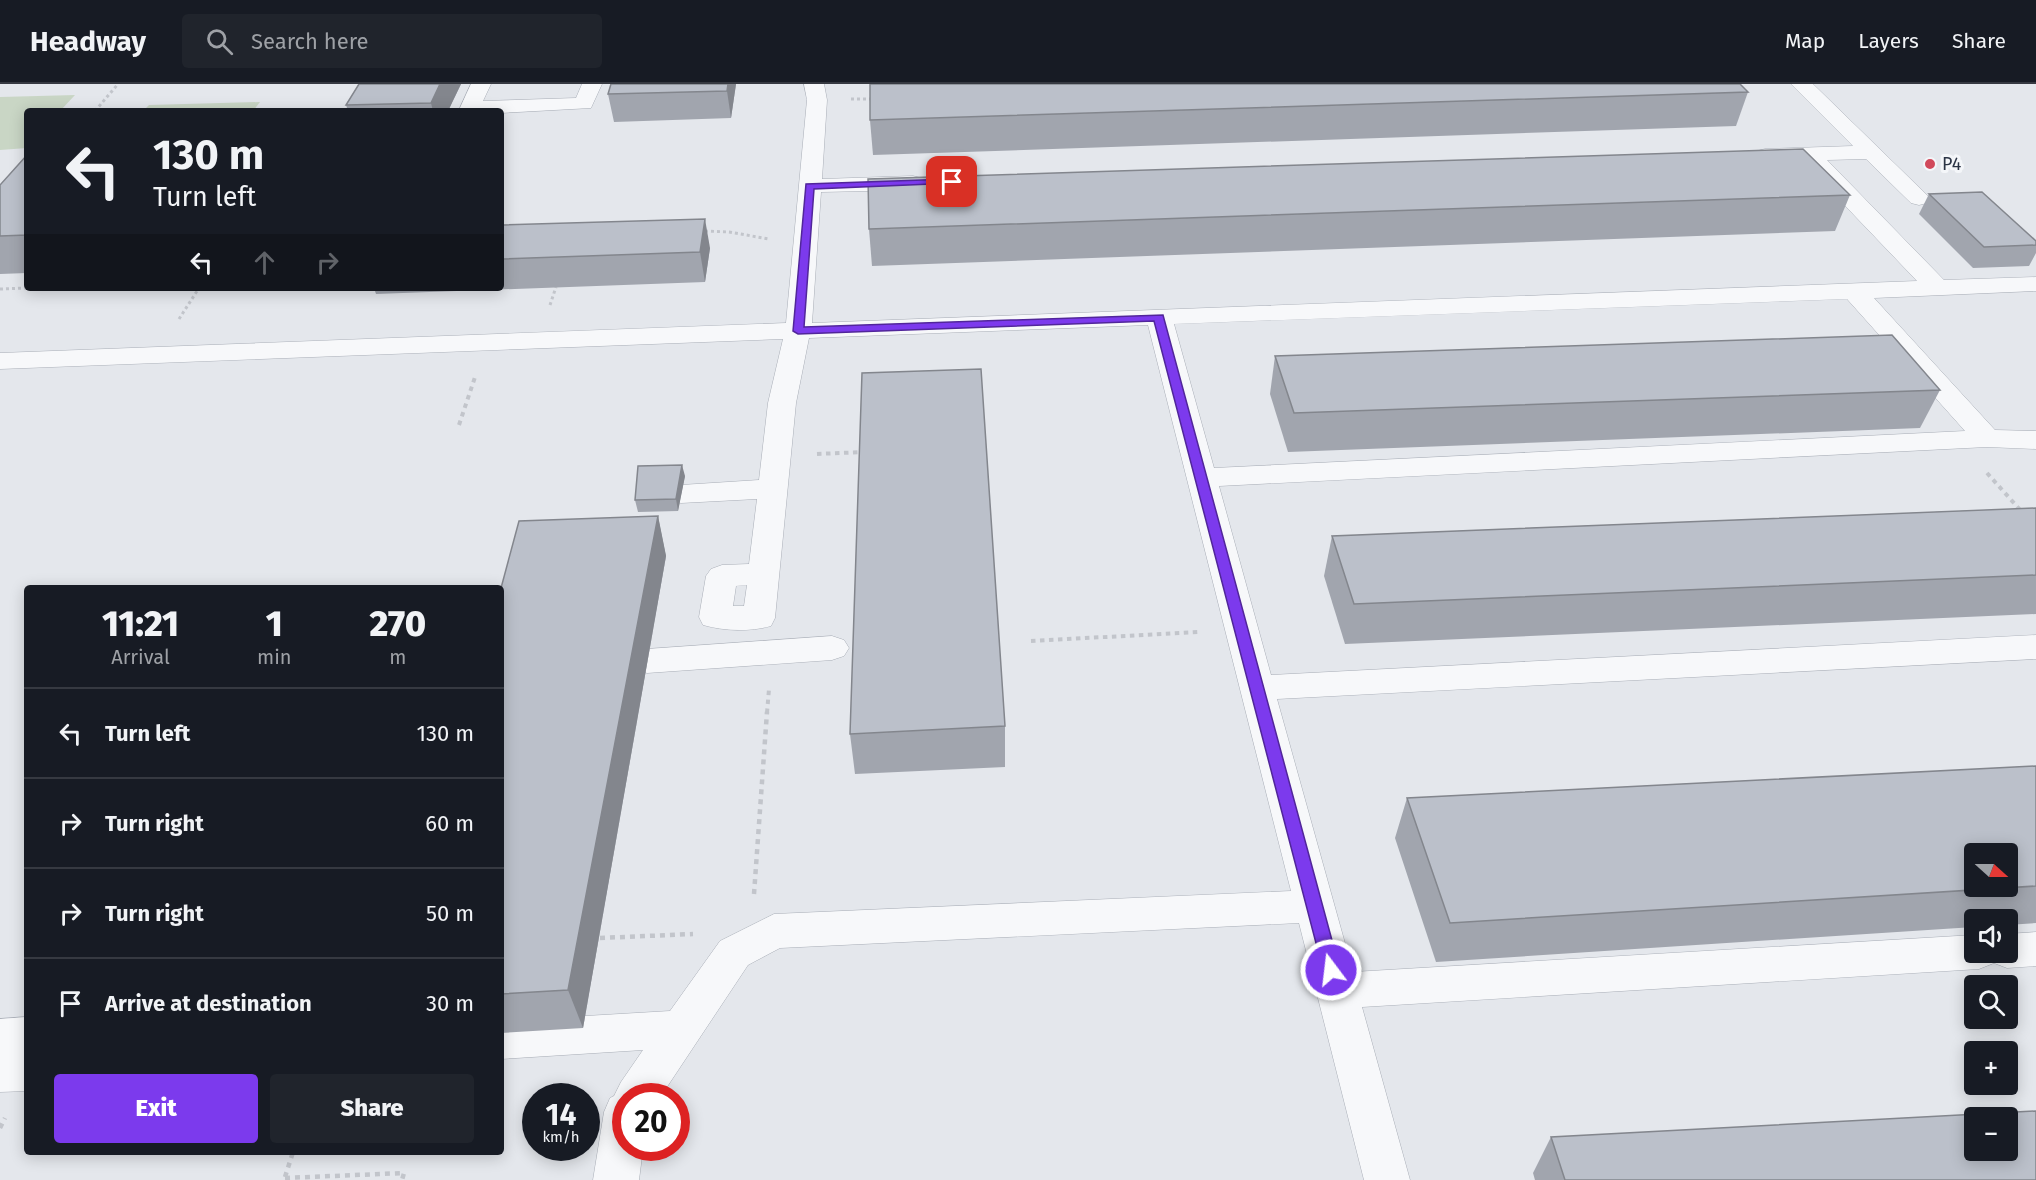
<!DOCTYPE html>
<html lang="en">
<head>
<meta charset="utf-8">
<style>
  :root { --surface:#171b24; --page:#20242c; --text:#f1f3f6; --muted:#9ea1a6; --line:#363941; --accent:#7c3aed }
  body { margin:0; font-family:"Fira Sans",sans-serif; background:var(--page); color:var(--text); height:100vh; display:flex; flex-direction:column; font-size:22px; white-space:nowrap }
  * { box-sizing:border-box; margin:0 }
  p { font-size:20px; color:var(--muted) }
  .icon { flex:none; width:33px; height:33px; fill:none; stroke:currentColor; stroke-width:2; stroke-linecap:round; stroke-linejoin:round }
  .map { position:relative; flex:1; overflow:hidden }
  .side { position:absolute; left:24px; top:501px; width:480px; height:570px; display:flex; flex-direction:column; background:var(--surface); border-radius:6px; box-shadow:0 3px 15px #0003 }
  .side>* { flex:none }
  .top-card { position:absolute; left:24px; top:24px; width:480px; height:183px; border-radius:6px; box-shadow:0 3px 15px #0003; background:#171b24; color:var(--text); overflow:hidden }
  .needle { width:39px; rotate:111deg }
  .buttons { position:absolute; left:1964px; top:759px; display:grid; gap:12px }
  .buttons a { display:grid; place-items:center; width:54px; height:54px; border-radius:6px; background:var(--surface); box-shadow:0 3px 15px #0003; font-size:30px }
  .speed { position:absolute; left:522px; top:999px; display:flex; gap:12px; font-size:30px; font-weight:700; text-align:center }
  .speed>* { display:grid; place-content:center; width:78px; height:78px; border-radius:50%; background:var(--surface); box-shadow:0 3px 15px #0003; line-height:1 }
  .speed small { font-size:15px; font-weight:400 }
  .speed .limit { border:9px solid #d22; background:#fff; color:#111 }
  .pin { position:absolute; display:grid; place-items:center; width:51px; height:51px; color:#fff; margin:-26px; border-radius:12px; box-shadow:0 3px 9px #0006 }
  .me { position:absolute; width:66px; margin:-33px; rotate:345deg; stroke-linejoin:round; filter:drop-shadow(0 0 4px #0008) }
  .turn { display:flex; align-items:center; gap:21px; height:126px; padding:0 30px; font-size:27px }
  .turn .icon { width:78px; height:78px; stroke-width:2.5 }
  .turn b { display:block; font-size:42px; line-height:51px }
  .lanes { display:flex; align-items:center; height:57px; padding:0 30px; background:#0003; justify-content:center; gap:30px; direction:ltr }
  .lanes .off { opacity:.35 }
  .eta { display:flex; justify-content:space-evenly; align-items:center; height:102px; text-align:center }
  .eta b { font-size:36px; font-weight:800; line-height:42px }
  .button { display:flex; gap:12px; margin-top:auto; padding:12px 30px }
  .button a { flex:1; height:69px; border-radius:6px; background:var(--accent); color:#fff; font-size:24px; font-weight:800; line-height:69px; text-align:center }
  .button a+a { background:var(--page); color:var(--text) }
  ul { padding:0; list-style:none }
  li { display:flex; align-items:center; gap:18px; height:90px; padding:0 30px; border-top:2px solid var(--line) }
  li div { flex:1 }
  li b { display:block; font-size:22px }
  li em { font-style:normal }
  header { display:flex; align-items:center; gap:36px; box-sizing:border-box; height:84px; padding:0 30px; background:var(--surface); border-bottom:2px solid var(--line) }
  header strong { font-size:28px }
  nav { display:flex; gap:33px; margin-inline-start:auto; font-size:21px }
  .search { width:420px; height:54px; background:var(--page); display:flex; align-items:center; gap:15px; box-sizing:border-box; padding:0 21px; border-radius:6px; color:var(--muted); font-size:22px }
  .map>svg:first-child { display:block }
</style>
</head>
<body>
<header>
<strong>Headway</strong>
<div class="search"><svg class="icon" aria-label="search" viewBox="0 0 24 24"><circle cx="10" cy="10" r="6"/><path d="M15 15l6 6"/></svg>Search here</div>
<nav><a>Map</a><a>Layers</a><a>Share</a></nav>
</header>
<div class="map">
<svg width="2036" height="1096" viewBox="0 0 2036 1096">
  <rect width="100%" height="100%" fill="#e4e7ec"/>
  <g fill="#c9d6c5">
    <polygon points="75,11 60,27 27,27 27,64 0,66 0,13"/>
    <polygon points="260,18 253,27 143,27 149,21"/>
  </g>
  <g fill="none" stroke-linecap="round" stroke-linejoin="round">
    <g stroke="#a9aeb7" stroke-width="1">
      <g id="minor">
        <polygon points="471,0 491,0 483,17 576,14 582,0 602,0 591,24 501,29 501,27 462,27 460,24"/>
        <path d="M804,0h20l3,16 -5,79 91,-3 8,2 3,5 -3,5 -8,2 -92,2 -9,131 1105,-42 -107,-112 -3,-5 2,-3 -44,2 -8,-2 -3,-5 3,-5 8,-2 88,-3 -62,-62h22l117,114 -3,5 -8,2 -8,-2 -45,-44 -39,1 117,120 92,-3v14l-162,7 121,132 41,1v18l-49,-2 -768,39 52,189 765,-40v24l-759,40 76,273 621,-37v17h33v-18l29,-2v34l-29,2 -13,-5 -15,6 -617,38 48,173h-46l-65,-257 -519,25 -32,17 -87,131h-35v52h17l-4,32h-46l11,-68 6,-14 4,-2 7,-14 22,-32 -142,9v-38l169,-10 50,-70 54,-27 517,-23 -143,-566 -339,13 -13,65 -21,215 -4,8c-21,6 -47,5 -68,-1l-4,-8 7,-41 5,-7 11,-4 27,-1 8,-65 -76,4 -11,-2 -4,-7 4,-7 11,-2 78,-5 9,-77 15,-64 -783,30v-16l786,-30 21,-223zM1847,215l118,132 -751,37 -40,-144zM747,501l-3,21h-11l3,-20z"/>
        <polygon points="832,552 844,556 849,564 844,572 832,576 647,589 635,585 630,577 635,569 647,565"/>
        <polygon points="27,933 27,1007 0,1008 0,935"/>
      </g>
    </g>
    <g stroke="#c2c5cb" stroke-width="3" stroke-dasharray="3 3" stroke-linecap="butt">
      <polyline points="851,15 874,15"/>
      <polyline points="95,27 118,0"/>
      <polyline points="705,147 729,148 769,155"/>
      <polyline points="0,205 27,204"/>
      <polyline points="550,221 556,203"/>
      <polyline points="179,235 199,204"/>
    </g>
    <g stroke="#c2c5cb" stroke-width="4" stroke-dasharray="4.5 4.5" stroke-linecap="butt">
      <polyline points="459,341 475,293"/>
      <polyline points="817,370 864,368"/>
      <polyline points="1987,389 2022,428"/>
      <polyline points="1031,557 1198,548"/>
      <polyline points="767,629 769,605"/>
    </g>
    <g stroke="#c2c5cb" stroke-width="4.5" stroke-dasharray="5 5" stroke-linecap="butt">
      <polyline points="754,810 767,628"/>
      <polyline points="600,854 693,850"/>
      <polyline points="0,1044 5,1034"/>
      <polyline points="285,1093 293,1068"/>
      <polyline points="285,1094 404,1089 402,1096"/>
    </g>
    <use href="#minor" fill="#f7f8fa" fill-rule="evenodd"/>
  </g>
  <g fill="#a1a5ae">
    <polygon points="359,0 461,0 448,27 348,27 346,21"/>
    <polygon points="611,0 736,0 731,34 614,38 608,10"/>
    <polygon points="1748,8 1736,42 873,71 870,36"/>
    <polygon points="27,71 27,189 0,190 0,101"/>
    <polygon points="1929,110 2036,161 2036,169 2029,182 1973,184 1919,130"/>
    <polygon points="1850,111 1835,147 872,182 869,145"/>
    <polygon points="501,141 710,164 705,198 376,210 374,204 501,204"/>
    <polygon points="1275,272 1940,306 1920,344 1288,368 1270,310"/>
    <polygon points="685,392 678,427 638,428 635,416"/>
    <polygon points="2036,424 2036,530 1345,560 1324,492 1332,452"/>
    <polygon points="658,432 666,472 583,944 501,949 501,504"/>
    <polygon points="1005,642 1005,683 855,690 850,650"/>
    <polygon points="2036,682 2036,839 2007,841 2007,836 1974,836 1974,843 1436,878 1395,754 1407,714"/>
    <polygon points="1551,1053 2036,1096 1535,1096 1533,1089"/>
  </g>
  <g fill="#83868d">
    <polygon points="440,0 461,0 448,27 433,27 431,19"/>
    <polygon points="728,0 736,0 731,34 727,7"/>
    <polygon points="705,135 710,164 705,198 700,168"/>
    <polygon points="682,381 685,392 678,427 676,415"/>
    <polygon points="658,432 666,472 583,944 568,906"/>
  </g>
  <g fill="#bbc0ca" stroke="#83868d" stroke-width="1.5" fill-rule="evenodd">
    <polygon points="359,0 440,0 431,19 346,21"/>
    <polygon points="611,0 728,0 727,7 608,10"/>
    <polygon points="870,0 1740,0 1748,8 870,36"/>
    <polygon points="1803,65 1850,111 869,145 868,95"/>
    <polygon points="27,71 27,151 0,152 0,101"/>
    <polygon points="1982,108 2036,157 2036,161 1984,163 1929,110"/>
    <polygon points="705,135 700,168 501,175 501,141"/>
    <polygon points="1892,251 1940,306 1294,329 1275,272"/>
    <polygon points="981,285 1005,642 850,650 862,289"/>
    <polygon points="682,381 676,415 635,416 638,382"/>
    <polygon points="2036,424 2036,491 1354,520 1332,452"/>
    <polygon points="658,432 568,906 501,910 501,504 519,437"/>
    <path d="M2036,682v120l-586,37 -43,-125zM1974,770h33v32h-33z"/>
    <path d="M2036,1027v69h-471l-14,-43zM1974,1034h33v32h-33z"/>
  </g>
  <polygon fill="#7c3aed" stroke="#51269a" stroke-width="1.5" points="952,95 955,96 955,99 814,105 804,243 1163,231 1340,886 1337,891 1331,893 1325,891 1323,886 1154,237 798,250 793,247 806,100"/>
  <circle fill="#d1495b" stroke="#f4f6f9" stroke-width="2" cx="1930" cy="80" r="6"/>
  <g text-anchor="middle" stroke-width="6" stroke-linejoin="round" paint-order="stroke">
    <g font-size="18" fill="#2b3445" stroke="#f4f6f9" text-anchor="start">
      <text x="1942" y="86">P4</text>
    </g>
  </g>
</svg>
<div class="buttons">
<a><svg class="needle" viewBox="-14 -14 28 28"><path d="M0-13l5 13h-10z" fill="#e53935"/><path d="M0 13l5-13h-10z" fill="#9ea1a6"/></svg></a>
<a><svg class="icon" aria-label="sound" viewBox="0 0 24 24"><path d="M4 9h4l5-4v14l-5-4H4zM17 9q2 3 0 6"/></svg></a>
<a><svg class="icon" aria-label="search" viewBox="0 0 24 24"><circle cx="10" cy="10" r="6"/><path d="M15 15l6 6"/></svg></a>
<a>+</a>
<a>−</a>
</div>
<div class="speed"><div>14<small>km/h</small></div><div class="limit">20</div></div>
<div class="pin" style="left:952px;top:98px;background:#d93025"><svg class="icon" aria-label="arrive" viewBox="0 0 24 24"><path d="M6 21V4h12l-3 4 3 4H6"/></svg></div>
<svg class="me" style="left:1331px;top:886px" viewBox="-20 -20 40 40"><circle r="17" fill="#7c3aed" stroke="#fff" stroke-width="3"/><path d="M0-11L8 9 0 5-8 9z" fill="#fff"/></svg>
<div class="top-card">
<div class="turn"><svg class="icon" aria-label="left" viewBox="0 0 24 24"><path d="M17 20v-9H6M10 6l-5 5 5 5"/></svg><div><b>130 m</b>Turn left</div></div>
<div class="lanes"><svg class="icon" aria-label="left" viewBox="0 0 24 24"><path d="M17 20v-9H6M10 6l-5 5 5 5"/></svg><svg class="icon off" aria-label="ahead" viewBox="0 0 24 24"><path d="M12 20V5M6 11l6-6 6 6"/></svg><svg class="icon off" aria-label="right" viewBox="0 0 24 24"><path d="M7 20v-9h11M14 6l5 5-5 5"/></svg></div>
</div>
<section class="side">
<div class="eta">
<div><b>11:21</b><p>Arrival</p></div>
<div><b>1</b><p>min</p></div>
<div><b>270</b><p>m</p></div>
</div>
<ul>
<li><svg class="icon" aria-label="left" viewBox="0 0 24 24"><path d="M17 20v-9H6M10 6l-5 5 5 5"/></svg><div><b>Turn left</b></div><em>130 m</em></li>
<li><svg class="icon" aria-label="right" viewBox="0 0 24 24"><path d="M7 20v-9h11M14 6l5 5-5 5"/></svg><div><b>Turn right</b></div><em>60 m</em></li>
<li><svg class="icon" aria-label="right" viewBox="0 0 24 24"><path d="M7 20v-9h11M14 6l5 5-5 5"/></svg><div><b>Turn right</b></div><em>50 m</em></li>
<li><svg class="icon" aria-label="arrive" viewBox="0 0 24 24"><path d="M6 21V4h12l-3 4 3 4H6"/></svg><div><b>Arrive at destination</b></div><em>30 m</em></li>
</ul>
<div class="button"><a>Exit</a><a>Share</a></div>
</section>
</div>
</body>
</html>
